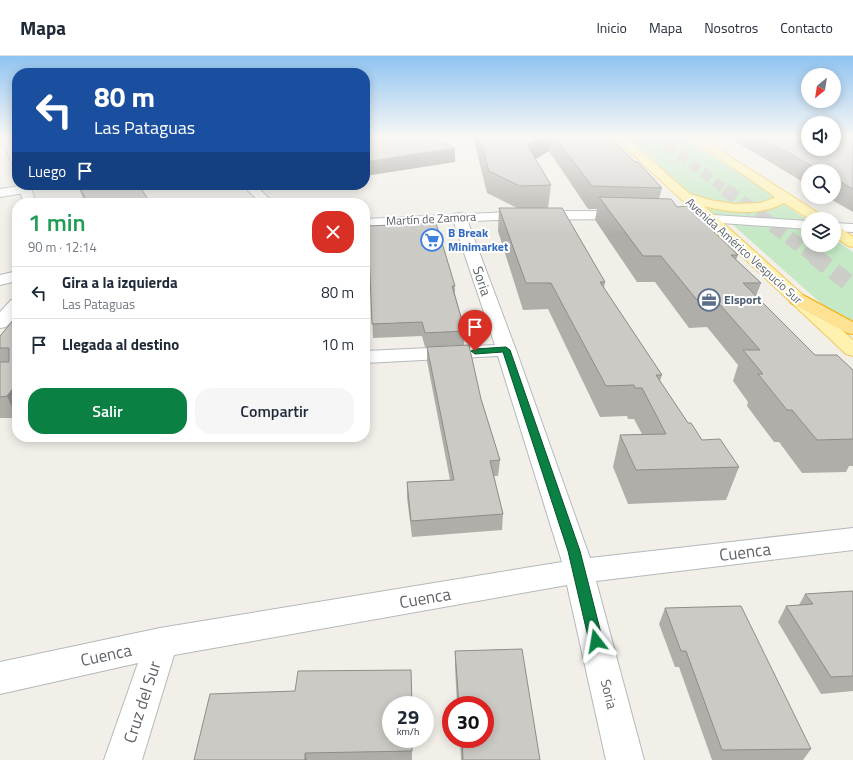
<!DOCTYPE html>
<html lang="es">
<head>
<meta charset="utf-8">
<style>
  :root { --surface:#fff; --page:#f6f6f7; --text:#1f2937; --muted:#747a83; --line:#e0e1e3; --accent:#0b8043 }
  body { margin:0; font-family:"Titillium Web",sans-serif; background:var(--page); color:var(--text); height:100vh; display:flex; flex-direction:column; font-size:15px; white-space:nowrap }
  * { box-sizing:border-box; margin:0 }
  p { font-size:13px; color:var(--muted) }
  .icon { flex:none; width:22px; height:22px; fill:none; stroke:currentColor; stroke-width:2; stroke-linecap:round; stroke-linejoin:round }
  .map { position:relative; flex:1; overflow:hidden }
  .sheet { position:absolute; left:12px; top:142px; width:358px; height:244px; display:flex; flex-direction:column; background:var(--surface); border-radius:16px; box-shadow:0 2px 10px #0003 }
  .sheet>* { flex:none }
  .banner { position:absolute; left:12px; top:12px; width:358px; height:122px; border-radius:16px; box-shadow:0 2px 10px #0003; background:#1a4fa0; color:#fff; overflow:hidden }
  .needle { width:26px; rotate:210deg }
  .fabs { position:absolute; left:801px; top:12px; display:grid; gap:8px }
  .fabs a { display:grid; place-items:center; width:40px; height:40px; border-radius:50%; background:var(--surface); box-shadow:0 2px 10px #0003; font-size:20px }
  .speed { position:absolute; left:382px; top:640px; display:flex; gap:8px; font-size:20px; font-weight:700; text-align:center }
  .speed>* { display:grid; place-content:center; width:52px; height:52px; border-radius:50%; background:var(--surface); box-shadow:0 2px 10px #0003; line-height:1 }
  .speed small { font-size:10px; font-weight:400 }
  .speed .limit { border:6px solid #d22; background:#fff; color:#111 }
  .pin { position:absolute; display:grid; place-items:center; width:34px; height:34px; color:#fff; margin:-41px -17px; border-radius:50% 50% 50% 0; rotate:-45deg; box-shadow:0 0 4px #0007 }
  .pin .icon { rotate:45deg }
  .me { position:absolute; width:44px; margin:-22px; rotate:346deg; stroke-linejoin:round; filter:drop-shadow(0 0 3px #0008) }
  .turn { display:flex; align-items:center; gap:14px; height:84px; padding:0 16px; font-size:18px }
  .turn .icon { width:52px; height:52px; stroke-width:2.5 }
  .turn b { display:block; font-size:28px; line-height:34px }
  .then { display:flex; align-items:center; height:38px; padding:0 16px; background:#0003; gap:8px; font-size:15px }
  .round { display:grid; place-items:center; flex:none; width:42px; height:42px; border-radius:16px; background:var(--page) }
  .head { display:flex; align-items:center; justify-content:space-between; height:68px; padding:0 16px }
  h1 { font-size:24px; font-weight:600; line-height:30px; color:#1e9e55 }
  .action { display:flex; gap:8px; margin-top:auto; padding:8px 16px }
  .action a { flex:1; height:46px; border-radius:16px; background:var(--accent); color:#fff; font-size:16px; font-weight:600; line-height:46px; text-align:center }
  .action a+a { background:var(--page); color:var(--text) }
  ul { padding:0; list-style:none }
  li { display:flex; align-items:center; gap:12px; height:52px; padding:0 16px; border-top:1px solid var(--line) }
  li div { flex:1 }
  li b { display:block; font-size:15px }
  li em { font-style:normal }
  header { display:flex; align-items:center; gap:24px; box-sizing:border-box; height:56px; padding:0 20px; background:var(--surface); border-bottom:1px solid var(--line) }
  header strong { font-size:19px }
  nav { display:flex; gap:22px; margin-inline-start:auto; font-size:14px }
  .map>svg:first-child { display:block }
</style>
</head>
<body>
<header>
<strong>Mapa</strong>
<nav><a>Inicio</a><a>Mapa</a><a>Nosotros</a><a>Contacto</a></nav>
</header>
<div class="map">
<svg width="853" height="704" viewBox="0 0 853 704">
  <rect width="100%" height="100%" fill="#f1efe8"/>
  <g fill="#c5e8c5">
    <polygon points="627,80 680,80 748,123 808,165 713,159"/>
    <polygon points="732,168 808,172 808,189 834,189 834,183 853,196 853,276"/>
  </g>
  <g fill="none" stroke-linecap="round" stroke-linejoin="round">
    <polyline stroke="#ccccc8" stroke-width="10" stroke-dasharray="10 5" stroke-linecap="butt" points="655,80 726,134"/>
    <polyline stroke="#ccccc8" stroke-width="14" stroke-dasharray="14 6" stroke-linecap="butt" points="725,133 815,201"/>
    <polyline stroke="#ccccc8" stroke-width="17" stroke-dasharray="17 8" stroke-linecap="butt" points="814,200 853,230"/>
    <g stroke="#b5b8bc" stroke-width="2">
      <g id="minor">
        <polygon points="26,129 30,130 32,133 30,136 0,141 0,133"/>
        <polygon points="242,129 255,129 274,147 261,147"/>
        <polygon points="459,157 464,158 466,161 516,294 590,502 853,472 853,494 596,525 644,704 606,704 567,529 174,599 142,704 104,704 138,607 0,638 0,606 160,572 562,506 498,300 365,307 365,295 495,289 452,161 454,158"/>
      </g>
    </g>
    <g stroke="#b5b8bc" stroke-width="2">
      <g id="tertiary">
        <polygon points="2,80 12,80 17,95 17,112 12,109"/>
        <polygon points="18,129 30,129 36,147 24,147"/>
        <polygon points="528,155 626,155 631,156 632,159 631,162 626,163 495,164 365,171 365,163"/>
        <polygon points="668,156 808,165 808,173 663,163 661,160 663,157"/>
        <polygon points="834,167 853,168 853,176 834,175"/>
        <polygon points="17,215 17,225 0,229 0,219"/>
        <polygon points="17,243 17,259 6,271 0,272 0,256 11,244"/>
      </g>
    </g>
    <g stroke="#f2c960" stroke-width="2">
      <g id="primary">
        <path d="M613,80h10l67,58 20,6 24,4 26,-1 14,-5v-2l-87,-60h11l125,80 2,3h-16l-25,-16c-24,13 -54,10 -80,3l149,134v16l-7,-2 -148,-139z"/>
        <polygon points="834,170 839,171 853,181 853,191 848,190 834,180"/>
      </g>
    </g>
    <g stroke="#f9ab00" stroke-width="2">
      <polygon id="motorway" points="797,238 803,239 853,266 853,278 847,277 791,247 789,243 791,239"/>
    </g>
    <use href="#minor" fill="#fff" fill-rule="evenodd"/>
    <use href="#tertiary" fill="#fff" fill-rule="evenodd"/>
    <use href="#primary" fill="#fff2af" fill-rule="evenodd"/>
    <use href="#motorway" fill="#fde293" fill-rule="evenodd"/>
  </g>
  <g fill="#afaea9">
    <polygon points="473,80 609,80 635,106 662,132 659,143 677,151 738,199 736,204 761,227 756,240 815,299 853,314 853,410 849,410 846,416 802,417 779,386 774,386 747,350 748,346 733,325 738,309 707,271 689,272 655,226 637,226 595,164 597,153 588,153 549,95 535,103 551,129 548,152 605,226 604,232 662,319 660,325 688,367 702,384 739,411 726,444 628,448 613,411 620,379 642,378 634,363 628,363 627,360 600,361 548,253 523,254 498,175 499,152 517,152 487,137"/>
    <polygon points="727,80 853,80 853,156 827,141 834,141 834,115 808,115 808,129"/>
    <polygon points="57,129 139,129 150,147 85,147 78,130 62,133 62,130 58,131"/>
    <polygon points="368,170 455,230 455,238 465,275 464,289 425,291 422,280 373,282"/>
    <polygon points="17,262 17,362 0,362 0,280"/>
    <polygon points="427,291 481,343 500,404 498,420 494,420 503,458 502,474 412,481 407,442 407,426 450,424 427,305"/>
    <polygon points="853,535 853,635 821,638 778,566 786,550 799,549 805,538"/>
    <polygon points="665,552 811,693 803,704 712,704 679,611 675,611 659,568"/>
    <polygon points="455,595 540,704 461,704 460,683 485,683 485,649 457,649 455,611"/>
    <polygon points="412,683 412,704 194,704"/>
  </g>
  <g fill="#8f8d8a">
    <polygon points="544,80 551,80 549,95 525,110 527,89"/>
    <polygon points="455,92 455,106 365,120 365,106"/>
    <polygon points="57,129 61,129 62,130 58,131"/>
    <polygon points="61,129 78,129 78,130 62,133"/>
    <polygon points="17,327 17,362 7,340"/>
    <polygon points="305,697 307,704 305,704"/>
  </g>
  <g fill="#cccac5" stroke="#8f8d8a">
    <polygon points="365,80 428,80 455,92 365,106"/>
    <polygon points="479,80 544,80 527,89 551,129 520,130 489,115"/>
    <polygon points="554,80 609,80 635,106 638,106 662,132 592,130"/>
    <polygon points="758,80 808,80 808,93 834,93 834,80 853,80 853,133 834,122 834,115 821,115"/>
    <polygon points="79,129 139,129 150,147 87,147"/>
    <polygon points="599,141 671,143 677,151 687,150 738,199 731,199 761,227 743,227 815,299 837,299 853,314 853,383 817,384 792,354 787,354 758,318 763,318 743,294 760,294 715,243 697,244 661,200 643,200"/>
    <polygon points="499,152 562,152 605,226 600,226 662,319 656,319 688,367 691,367 702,384 720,383 739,411 636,414 620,379 666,378 642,332 635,332 634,329 606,330 551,227 526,227"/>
    <polygon points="436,167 455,230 452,230 465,275 425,277 422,266 372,268 368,170"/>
    <polygon points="15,262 17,262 17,327 7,340 0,341 0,306 9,306 9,292 0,292 0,280"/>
    <polygon points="469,289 481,343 500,404 490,405 503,458 411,465 407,426 454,424 427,291"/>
    <polygon points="853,535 853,620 831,621 786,550 813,548 805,538"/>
    <polygon points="741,550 811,693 722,694 686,595 681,595 665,552"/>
    <polygon points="522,593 540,704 463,704 462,683 485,683 485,649 459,649 455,595"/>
    <polygon points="411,614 412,649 391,649 391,683 412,683 412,695 305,697 305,704 194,704 210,638 295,635 298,615"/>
  </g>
  <linearGradient id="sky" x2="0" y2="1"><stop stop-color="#8fc3f1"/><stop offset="0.45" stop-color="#f9f8f5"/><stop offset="1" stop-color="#f9f8f5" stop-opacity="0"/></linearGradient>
  <rect width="853" height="179" fill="url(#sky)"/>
  <polygon fill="#0b8043" stroke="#07532c" points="506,291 510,294 580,495 603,585 601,589 596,591 591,589 589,585 568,495 503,296 475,298 471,295 475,293"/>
  <defs>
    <g id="supermarket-ring" transform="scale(1.15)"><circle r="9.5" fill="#fff" stroke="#3f7fe0" stroke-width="1.5"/><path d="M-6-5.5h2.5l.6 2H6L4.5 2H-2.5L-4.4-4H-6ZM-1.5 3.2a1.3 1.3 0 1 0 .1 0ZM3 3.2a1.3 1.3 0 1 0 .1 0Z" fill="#3f7fe0"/></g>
    <g id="office-ring" transform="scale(1.15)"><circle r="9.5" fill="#fff" stroke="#5c6f8a" stroke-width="1.5"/><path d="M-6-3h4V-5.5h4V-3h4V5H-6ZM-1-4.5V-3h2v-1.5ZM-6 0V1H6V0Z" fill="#5c6f8a"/></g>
  </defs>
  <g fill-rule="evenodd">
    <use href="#supermarket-ring" x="432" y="184"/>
    <use href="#office-ring" x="709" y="244"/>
  </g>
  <g text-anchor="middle" stroke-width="4" stroke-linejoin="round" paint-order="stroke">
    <g font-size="12" fill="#5f6368" stroke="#fff">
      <text transform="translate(431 163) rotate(-3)" y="4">Martín de Zamora</text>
      <text transform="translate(744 195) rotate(42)" y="4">Avenida Américo Vespucio Sur</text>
    </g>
    <g font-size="12" font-weight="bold" fill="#366cbe" stroke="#fff" text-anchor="start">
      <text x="448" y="181">B Break<tspan x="448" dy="14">Minimarket</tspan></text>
    </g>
    <g font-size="12" font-weight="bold" fill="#4e5e75" stroke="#fff" text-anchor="start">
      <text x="724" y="248">Elsport</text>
    </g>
    <g font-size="14" fill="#5f6368" stroke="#fff">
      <text transform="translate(482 225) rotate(71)" y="5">Soria</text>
      <text transform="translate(609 638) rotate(76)" y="5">Soria</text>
    </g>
    <g font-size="17" fill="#5f6368" stroke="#fff">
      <text transform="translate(745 496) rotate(-7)" y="6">Cuenca</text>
      <text transform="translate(425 542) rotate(-10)" y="6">Cuenca</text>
      <text transform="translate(106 599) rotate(-12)" y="6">Cuenca</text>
      <text transform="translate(142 646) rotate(-72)" y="6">Cruz del Sur</text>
    </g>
  </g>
</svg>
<div class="fabs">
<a><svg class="needle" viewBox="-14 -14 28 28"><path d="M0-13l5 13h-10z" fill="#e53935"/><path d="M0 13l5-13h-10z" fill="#747a83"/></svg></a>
<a><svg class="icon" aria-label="sound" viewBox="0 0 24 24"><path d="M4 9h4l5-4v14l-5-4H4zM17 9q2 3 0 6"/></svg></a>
<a><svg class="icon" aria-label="search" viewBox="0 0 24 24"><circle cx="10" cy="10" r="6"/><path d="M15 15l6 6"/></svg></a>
<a><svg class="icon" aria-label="layers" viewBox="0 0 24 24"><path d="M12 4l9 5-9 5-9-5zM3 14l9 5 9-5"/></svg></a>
</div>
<div class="speed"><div>29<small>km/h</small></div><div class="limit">30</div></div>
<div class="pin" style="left:475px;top:295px;background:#d93025"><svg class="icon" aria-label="arrive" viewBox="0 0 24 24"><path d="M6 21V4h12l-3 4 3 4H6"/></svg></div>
<svg class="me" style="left:596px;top:585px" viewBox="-20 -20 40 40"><path d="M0-17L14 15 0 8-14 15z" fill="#0b8043" stroke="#fff" stroke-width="4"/></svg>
<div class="banner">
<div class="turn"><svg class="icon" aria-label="left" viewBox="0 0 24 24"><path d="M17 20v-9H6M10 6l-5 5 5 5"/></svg><div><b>80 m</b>Las Pataguas</div></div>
<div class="then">Luego<svg class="icon" aria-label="arrive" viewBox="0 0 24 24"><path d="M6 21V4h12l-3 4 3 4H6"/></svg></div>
</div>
<section class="sheet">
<div class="head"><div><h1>1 min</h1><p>90 m · 12:14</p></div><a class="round" style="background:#d93025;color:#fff"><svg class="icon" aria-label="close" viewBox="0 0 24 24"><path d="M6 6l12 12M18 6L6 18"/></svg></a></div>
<ul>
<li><svg class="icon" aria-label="left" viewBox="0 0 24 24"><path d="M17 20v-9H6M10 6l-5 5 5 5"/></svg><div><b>Gira a la izquierda</b><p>Las Pataguas</p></div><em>80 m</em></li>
<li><svg class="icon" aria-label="arrive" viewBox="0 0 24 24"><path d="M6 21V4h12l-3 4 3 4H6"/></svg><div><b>Llegada al destino</b></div><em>10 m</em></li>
</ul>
<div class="action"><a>Salir</a><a>Compartir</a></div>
</section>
</div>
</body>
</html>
